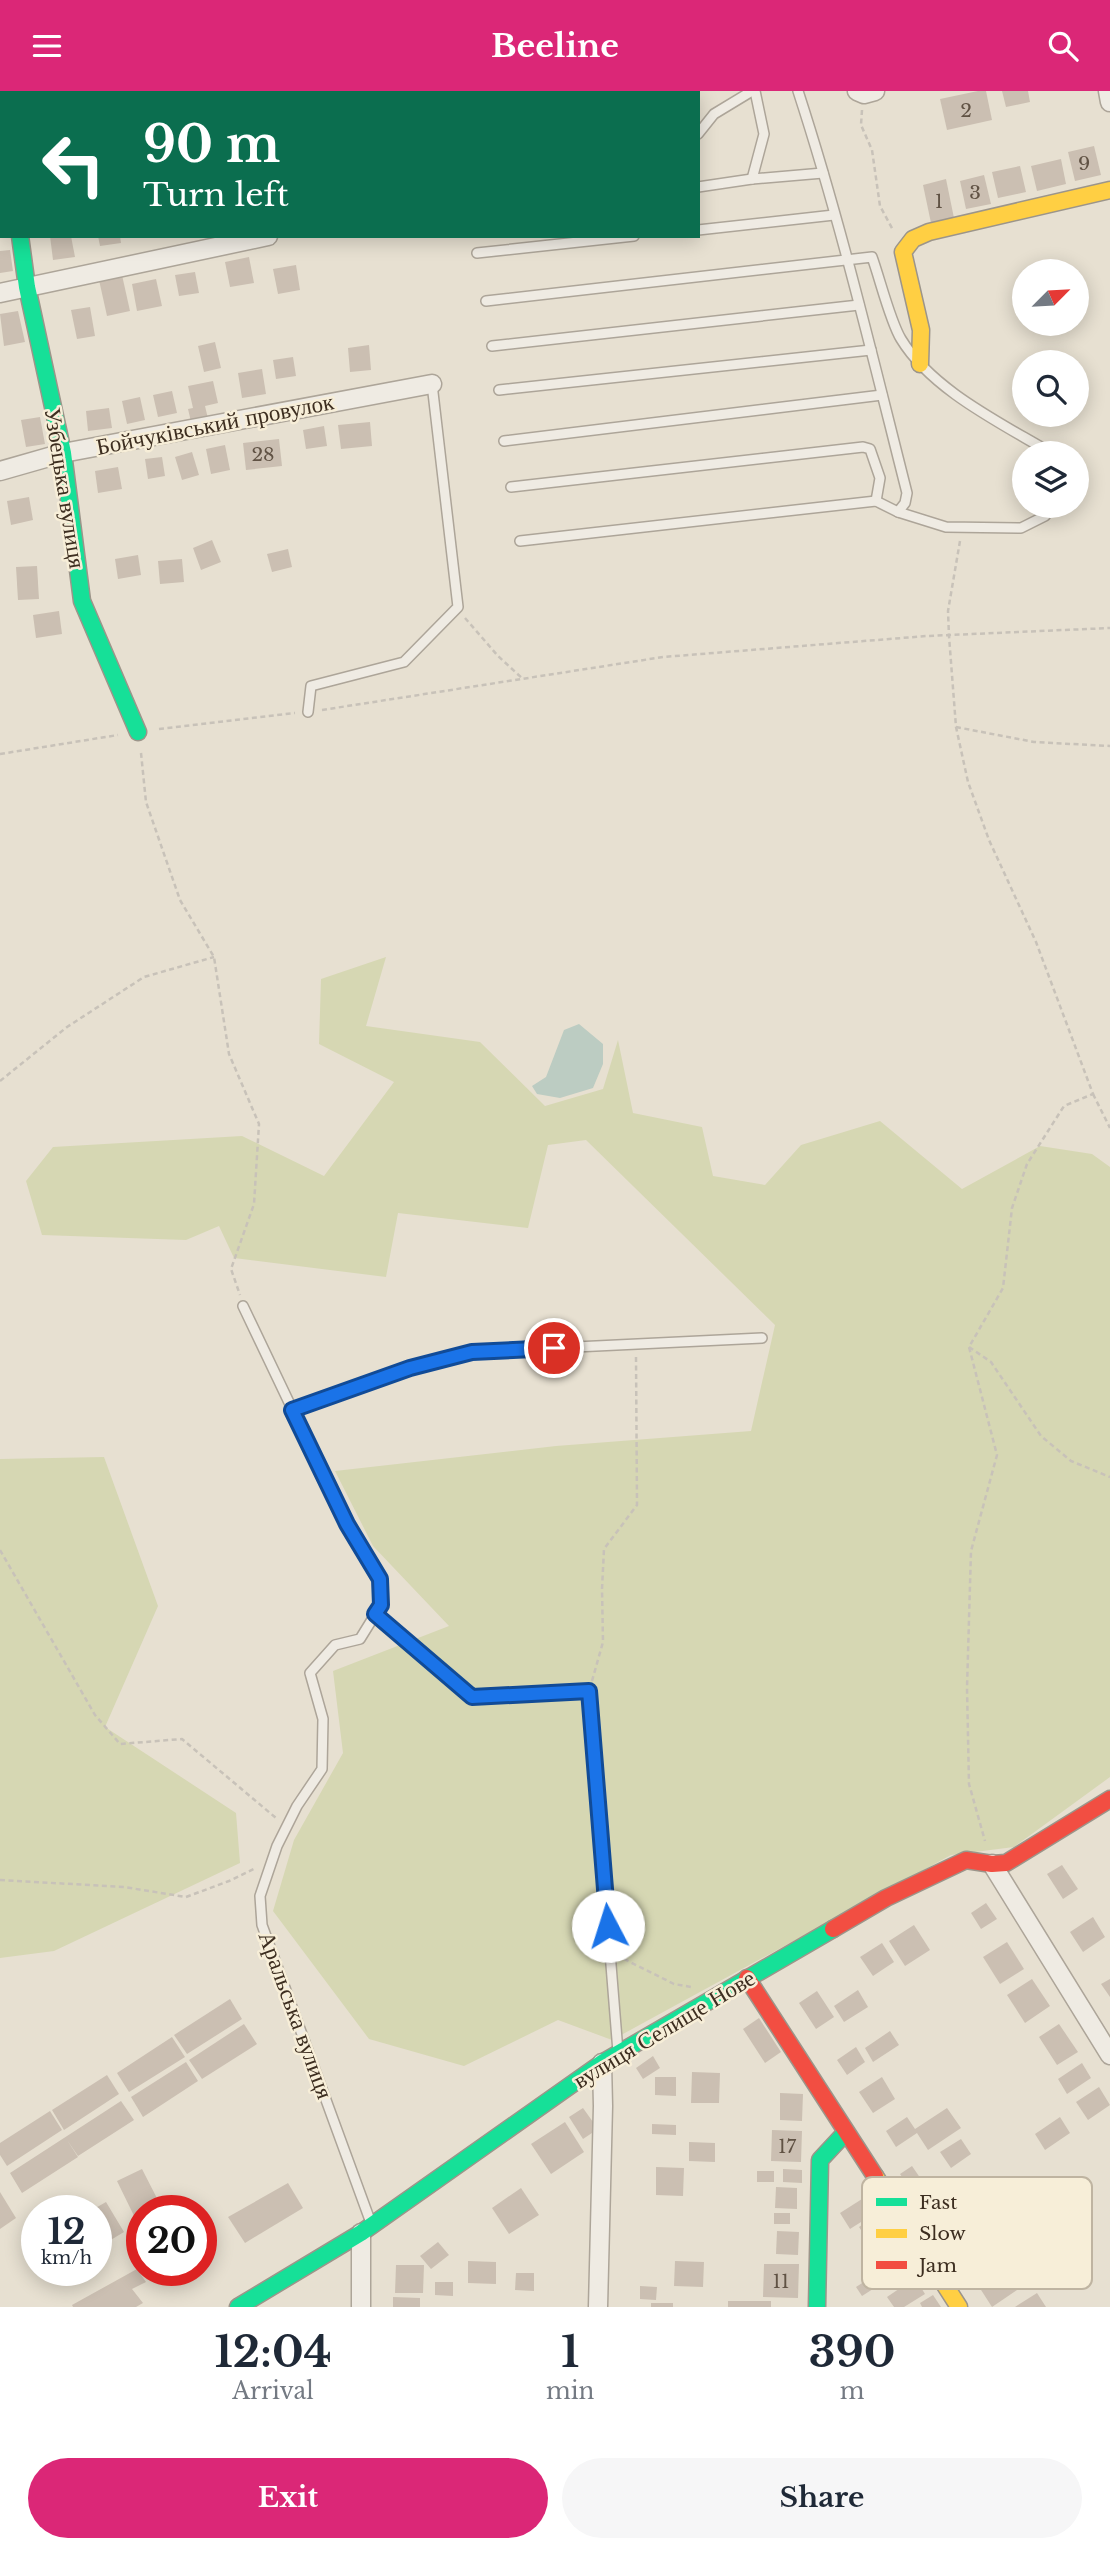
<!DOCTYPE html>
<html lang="en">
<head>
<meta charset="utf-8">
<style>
  :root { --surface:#fff; --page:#f6f6f7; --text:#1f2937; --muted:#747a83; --accent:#db2777 }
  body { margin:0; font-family:"Libre Baskerville",serif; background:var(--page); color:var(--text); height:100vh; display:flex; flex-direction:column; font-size:26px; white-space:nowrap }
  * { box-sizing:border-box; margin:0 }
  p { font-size:23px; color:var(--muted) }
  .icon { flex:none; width:38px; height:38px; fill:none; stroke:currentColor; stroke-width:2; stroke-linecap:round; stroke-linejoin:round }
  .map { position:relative; height:2216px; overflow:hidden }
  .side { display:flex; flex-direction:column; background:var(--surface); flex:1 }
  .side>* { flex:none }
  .hud { position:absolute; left:0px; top:0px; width:700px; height:147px; box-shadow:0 4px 18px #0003; background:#0b6e4f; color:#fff; overflow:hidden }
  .needle { width:46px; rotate:66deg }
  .controls { position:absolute; left:1012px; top:168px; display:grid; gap:14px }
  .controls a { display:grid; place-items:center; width:77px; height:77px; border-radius:50%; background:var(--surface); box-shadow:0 4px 18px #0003; font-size:35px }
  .speed { position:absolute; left:21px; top:2104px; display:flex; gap:14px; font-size:35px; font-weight:700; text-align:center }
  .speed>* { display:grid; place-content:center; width:91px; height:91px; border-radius:50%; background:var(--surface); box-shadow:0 4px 18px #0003; line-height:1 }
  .speed small { font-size:18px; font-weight:400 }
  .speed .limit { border:10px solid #d22; background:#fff; color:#111 }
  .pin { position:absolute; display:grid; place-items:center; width:60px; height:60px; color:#fff; margin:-30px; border:4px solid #fff; border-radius:50%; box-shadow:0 2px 7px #0007 }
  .me { position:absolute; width:77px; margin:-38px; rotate:355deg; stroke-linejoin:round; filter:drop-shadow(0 0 5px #0008) }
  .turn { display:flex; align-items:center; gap:24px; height:147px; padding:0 28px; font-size:32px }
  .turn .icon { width:91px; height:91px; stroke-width:2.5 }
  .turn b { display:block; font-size:49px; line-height:60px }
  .eta { display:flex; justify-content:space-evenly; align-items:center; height:119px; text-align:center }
  .eta b { font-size:42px; font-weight:700; line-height:49px }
  .button { display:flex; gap:14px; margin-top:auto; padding:14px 28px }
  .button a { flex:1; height:80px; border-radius:42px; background:var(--accent); color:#fff; font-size:28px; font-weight:700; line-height:80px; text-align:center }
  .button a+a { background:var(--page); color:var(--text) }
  header { display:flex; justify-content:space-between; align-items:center; height:91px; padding:0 28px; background:var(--accent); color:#fff; font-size:32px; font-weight:700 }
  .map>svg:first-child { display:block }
</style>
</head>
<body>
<header><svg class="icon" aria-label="menu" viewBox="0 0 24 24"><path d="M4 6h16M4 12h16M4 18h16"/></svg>Beeline<svg class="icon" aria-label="search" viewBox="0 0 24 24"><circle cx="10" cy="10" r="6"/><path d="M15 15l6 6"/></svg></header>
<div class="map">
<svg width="1110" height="2216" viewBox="0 0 1110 2216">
  <rect width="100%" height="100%" fill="#e7e0d1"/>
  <g fill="#d6d7b3">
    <polygon points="386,866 366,935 480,951 545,1015 603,998 618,949 633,1022 702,1036 713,1085 765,1094 801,1054 880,1030 962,1098 1040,1055 1092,1063 1110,1076 1110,1686 1014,1756 951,1764 612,1949 558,1929 464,1975 369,1948 273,1820 294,1749 343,1662 333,1580 449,1535 373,1455 335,1380 556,1355 751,1340 775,1234 586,1049 548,1054 528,1137 398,1122 386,1186 234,1167 219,1135 186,1149 42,1144 26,1090 53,1056 242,1045 324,1085 394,991 319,953 321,888"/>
    <polygon points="104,1366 158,1515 105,1636 236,1722 240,1772 54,1860 0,1867 0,1368"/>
  </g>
  <polygon fill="#bcccc2" points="579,933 603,953 603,973 593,997 560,1007 537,1003 532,995 546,986 564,939"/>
  <g fill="#cbbfb2">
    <polygon points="978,0 986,0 992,29 947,39 940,8"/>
    <polygon points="1002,0 1028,0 1030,11 1006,16"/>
    <polygon points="1094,55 1101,84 1075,90 1068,61"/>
    <polygon points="1061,68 1066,93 1037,100 1031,75"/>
    <polygon points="1020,75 1026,101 998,107 992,81"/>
    <polygon points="984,84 991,113 966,118 960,90"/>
    <polygon points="946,88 954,127 931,132 923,94"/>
    <polygon points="50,145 71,145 75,166 53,169"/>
    <polygon points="98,145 120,145 121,152 100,155"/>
    <polygon points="10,159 13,180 0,182 0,160"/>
    <polygon points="249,166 254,192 230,196 225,171"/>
    <polygon points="296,174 300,199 278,203 273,178"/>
    <polygon points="195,181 199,202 179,205 175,184"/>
    <polygon points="122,184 130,220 107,225 99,189"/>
    <polygon points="156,188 162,215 137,220 132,193"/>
    <polygon points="90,216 95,245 77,248 71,219"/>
    <polygon points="18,220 25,251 4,255 0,223"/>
    <polygon points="215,251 221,277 204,281 198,255"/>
    <polygon points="369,254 371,279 350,281 348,257"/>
    <polygon points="293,266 296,285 276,288 273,269"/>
    <polygon points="262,278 266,303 242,307 238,282"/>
    <polygon points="213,290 218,312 205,315 209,332 192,335 188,318 193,317 188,295"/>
    <polygon points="172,300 177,322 158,326 153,304"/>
    <polygon points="140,306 145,329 127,333 122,310"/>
    <polygon points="109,317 112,337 88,340 86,320"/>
    <polygon points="40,326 45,353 26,356 21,329"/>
    <polygon points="370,331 372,355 341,358 338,334"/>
    <polygon points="324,335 327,355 306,358 303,339"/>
    <polygon points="279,348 282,375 246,379 243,352"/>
    <polygon points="225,354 230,379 211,383 206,358"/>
    <polygon points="192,361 199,384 182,389 175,366"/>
    <polygon points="162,366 165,385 148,388 145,368"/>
    <polygon points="118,376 122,398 98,402 95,380"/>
    <polygon points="29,406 33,429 11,434 7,410"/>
    <polygon points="212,449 221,471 201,479 193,457"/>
    <polygon points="288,458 292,476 272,481 267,463"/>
    <polygon points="138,464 141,484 118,488 115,468"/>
    <polygon points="182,468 184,491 160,493 158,470"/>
    <polygon points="37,475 39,508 18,509 16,476"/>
    <polygon points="59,520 62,543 36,547 33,524"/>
    <polygon points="1062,1774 1078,1798 1063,1808 1047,1783"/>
    <polygon points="986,1812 997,1828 981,1838 971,1822"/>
    <polygon points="1093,1826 1105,1846 1083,1861 1070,1841"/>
    <polygon points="914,1834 930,1859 905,1875 889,1850"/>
    <polygon points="1007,1851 1024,1878 1000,1893 983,1866"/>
    <polygon points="882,1852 894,1871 873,1885 860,1866"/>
    <polygon points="1032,1888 1050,1915 1025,1932 1007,1904"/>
    <polygon points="1110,1888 1110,1906 1101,1893"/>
    <polygon points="858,1899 868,1916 844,1931 834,1915"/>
    <polygon points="817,1900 834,1926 816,1938 799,1912"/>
    <polygon points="230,1908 242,1928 187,1963 174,1944"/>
    <polygon points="759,1927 781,1961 765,1972 743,1938"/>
    <polygon points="244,1933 257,1953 202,1988 189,1969"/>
    <polygon points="1059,1933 1078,1961 1057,1974 1039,1946"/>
    <polygon points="890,1940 899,1954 873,1971 865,1957"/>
    <polygon points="172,1946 185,1966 129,2001 117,1982"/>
    <polygon points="856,1956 865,1971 847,1984 837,1969"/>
    <polygon points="653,1965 660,1977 643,1988 636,1977"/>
    <polygon points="186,1971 198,1990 143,2026 131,2006"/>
    <polygon points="1082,1972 1091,1987 1067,2003 1058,1988"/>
    <polygon points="692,1981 720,1982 719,2012 691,2012"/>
    <polygon points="107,1984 119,2003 64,2039 52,2019"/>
    <polygon points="655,1986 676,1986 676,2005 655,2004"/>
    <polygon points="882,1986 895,2008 873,2022 859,2001"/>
    <polygon points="1099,1996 1110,2014 1088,2029 1076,2011"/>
    <polygon points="780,2002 803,2003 802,2030 780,2029"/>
    <polygon points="121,2010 134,2029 78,2065 67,2049 78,2066 22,2102 10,2082"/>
    <polygon points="583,2017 598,2038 583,2048 569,2026"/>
    <polygon points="947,2017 961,2037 928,2059 917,2042 896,2056 886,2040 907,2026 915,2038"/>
    <polygon points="50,2020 62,2039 7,2075 0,2064 0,2052"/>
    <polygon points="1060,2026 1070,2042 1045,2059 1035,2043"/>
    <polygon points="565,2031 584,2061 551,2083 531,2053"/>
    <polygon points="652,2033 676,2034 676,2044 652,2043"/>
    <polygon points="772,2039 802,2040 801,2071 771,2070"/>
    <polygon points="961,2048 971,2063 951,2077 940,2061"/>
    <polygon points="689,2051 715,2052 715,2071 689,2070"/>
    <polygon points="912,2075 925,2094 913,2102 900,2083"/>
    <polygon points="656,2076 684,2077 683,2105 656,2104"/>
    <polygon points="142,2078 163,2119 142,2119 142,2134 139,2135 117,2090"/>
    <polygon points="783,2078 802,2079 802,2092 783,2091"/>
    <rect x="757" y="2080" width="17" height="11"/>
    <polygon points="288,2092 303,2117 245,2152 228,2126"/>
    <polygon points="776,2096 797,2097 797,2118 775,2117"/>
    <polygon points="521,2097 539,2124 509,2143 492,2117"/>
    <polygon points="0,2101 16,2127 0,2138"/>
    <polygon points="862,2108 872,2124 850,2138 840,2122"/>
    <polygon points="106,2111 124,2141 104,2153 96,2139 96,2119 92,2119"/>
    <rect x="774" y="2122" width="16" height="11"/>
    <polygon points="880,2122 886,2131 865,2145 859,2136"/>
    <polygon points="777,2140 799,2141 798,2164 776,2163"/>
    <polygon points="438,2151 449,2164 431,2178 420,2165"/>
    <polygon points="468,2170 496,2171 496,2193 468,2192"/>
    <polygon points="675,2170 704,2171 703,2196 674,2195"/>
    <polygon points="999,2171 1017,2199 992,2216 974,2188"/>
    <polygon points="764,2173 799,2173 798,2207 763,2206"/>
    <polygon points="892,2173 898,2182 862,2205 856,2196"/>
    <polygon points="396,2174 424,2174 423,2202 395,2202"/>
    <polygon points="137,2178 146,2191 132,2198 143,2212 136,2216 73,2216 72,2214"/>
    <polygon points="516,2182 534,2182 534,2200 515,2199"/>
    <polygon points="915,2187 925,2203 904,2216 894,2216 887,2206"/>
    <polygon points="435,2191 453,2191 453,2205 435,2204"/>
    <polygon points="640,2195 657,2196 656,2209 640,2208"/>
    <polygon points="1037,2202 1046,2216 1015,2216"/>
    <polygon points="933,2204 941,2216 922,2216 920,2212"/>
    <polygon points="393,2206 420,2207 420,2216 393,2216"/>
    <rect x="728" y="2210" width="43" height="6"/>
    <rect x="651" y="2212" width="22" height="4"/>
  </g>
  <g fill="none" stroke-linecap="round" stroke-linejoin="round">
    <g stroke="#ada599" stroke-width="12">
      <g id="lane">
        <polyline points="698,43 714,23 752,0"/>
        <polyline points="752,88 764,43 755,0"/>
        <polyline points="698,96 752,88 823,82"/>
        <polyline points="698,139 834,124"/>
        <polyline points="477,162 634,145"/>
        <path d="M486,210l386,-44c8,22 18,64 29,82 31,51 100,84 150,114"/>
        <polyline points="492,255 859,214"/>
        <polyline points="499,299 871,259"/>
        <polyline points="504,350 882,304"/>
        <polyline points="511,396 863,356 870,358 880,387 876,410"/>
        <polyline points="898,421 946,436 1021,437 1045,425 1052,415"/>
        <path d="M520,450l356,-40 22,11 7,-9 2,-10c-34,-134 -66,-270 -109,-402"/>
        <polyline points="308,621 311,595 404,571 458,516 432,293"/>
        <polyline points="243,1215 347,1433 380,1488 381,1514 360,1548 335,1554 310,1582 323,1628 322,1678 297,1715 277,1755 260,1805 262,1834 371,2132"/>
        <polyline points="293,1319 410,1277 472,1261 762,1247"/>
        <polyline points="375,1523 472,1606 589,1600 618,1961"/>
      </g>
    </g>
    <g stroke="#ada599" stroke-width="21">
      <g id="street">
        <polyline points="857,0 864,3 875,0"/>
        <polyline points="1108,0 1110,11"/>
        <polyline points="79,2 85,0"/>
        <polyline points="0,5 2,15"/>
        <polyline points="0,202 268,145"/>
        <polyline points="0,380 63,362 432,293"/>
        <polyline points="992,1773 1110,1964"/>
        <polyline points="361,2142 361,2216"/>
        <polyline points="598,2216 603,2015 602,1972"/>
      </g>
    </g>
    <g stroke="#9c958a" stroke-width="19">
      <g id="fast">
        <polyline points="20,145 27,196 63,362 82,510 138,641"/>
        <polyline points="238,2216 361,2142 602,1972 833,1838"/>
        <polyline points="817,2216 820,2069 846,2041"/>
      </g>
    </g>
    <g stroke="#9c958a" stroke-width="19">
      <g id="slow">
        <polyline points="920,273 921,239 903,161 913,148 929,141 1110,99"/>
        <polyline points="875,2085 959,2216"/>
      </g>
    </g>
    <g stroke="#9c958a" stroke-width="19">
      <g id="jam">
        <polyline points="833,1838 886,1807 966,1769 992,1773 1006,1772 1110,1708"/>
        <polyline points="747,1887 875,2085"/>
      </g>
    </g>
    <g stroke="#c8c2b9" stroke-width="2.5" stroke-dasharray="5 3.5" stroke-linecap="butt">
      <polyline points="862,19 861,34 872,59 880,115 893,139"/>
      <polyline points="960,450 948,520 949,545 956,636 968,691 989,749 1036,851 1093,1003 1064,1015 1027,1073 1012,1117 1003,1197 969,1256 997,1364 971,1460 967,1597 969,1693 985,1750"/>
      <polyline points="465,527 498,565 523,588"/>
      <polyline points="322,619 663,566 927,545 1110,537"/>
      <polyline points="956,636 1034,651 1110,655"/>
      <polyline points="159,638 295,622"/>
      <polyline points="141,662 146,711 180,809 214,866 229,963 259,1033 254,1113 231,1178 240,1204"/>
      <polyline points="0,663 118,644"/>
      <polyline points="0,990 67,936 144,886 214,866"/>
      <polyline points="1093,1003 1110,1037"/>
      <polyline points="969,1256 991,1271 1041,1345 1071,1370 1110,1386"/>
      <polyline points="0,1459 95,1624 120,1653 182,1648 276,1727"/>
      <polyline points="592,1590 603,1551 602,1498 604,1458 637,1414 636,1266"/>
      <polyline points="0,1789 124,1796 186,1806 229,1790 256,1777"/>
      <polyline points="624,1868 674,1893 691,1896"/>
    </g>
    <use href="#lane" stroke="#efebe3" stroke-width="9"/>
    <use href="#street" stroke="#efebe3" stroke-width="18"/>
    <use href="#fast" stroke="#16e098" stroke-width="16"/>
    <use href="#slow" stroke="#ffcf43" stroke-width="16"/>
    <use href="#jam" stroke="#f24e42" stroke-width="16"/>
  </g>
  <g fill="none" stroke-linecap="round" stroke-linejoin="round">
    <g stroke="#114b97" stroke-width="18">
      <polyline id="route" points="554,1257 472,1261 410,1277 292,1319 347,1433 380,1488 381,1514 375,1523 472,1606 589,1600 608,1835"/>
    </g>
    <use href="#route" stroke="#1a73e8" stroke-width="12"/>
  </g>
  <g text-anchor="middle" stroke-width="5" stroke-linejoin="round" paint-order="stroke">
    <g font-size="19" fill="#605244">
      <text x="966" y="26">2</text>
      <text x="1084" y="79">9</text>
      <text x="975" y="108">3</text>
      <text x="939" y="117">1</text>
      <text x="263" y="370">28</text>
      <text x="787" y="2062">17</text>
      <text x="781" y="2197">11</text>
    </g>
    <g font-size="23" fill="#3d2e20" stroke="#f7eed8">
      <text transform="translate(215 333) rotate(-11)" y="8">Бойчуківський провулок</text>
      <text transform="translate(65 397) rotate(81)" y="8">Узбецька вулиця</text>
      <text transform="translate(296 1924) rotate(70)" y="8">Аральська вулиця</text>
      <text transform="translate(664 1938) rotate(-31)" y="8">вулиця Селище Нове</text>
    </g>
  </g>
  <rect x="862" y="2086" width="230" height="112" rx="10" fill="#f7eed8" stroke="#bfb4a1" stroke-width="2"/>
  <rect x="876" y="2107" width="31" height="8" fill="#16e098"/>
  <rect x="876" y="2138" width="31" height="9" fill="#ffcf43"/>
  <rect x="876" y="2170" width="31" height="8" fill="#f24e42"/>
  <g font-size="19" fill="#3d2e20">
    <text x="919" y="2118">Fast</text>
    <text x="919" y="2149">Slow</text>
    <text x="919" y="2181">Jam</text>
  </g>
</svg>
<div class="controls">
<a><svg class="needle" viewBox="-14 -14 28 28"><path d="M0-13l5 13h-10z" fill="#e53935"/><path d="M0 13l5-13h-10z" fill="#747a83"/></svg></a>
<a><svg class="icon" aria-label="search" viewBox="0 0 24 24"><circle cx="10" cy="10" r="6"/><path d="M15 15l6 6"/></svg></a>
<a><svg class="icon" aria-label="layers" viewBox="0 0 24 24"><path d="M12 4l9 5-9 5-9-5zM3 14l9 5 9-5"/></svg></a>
</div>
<div class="speed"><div>12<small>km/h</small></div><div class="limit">20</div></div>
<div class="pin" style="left:554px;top:1257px;background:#d93025"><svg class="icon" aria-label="arrive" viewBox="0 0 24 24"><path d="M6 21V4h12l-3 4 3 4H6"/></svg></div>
<svg class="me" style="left:608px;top:1835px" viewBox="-20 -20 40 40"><circle r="19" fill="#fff"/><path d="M0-13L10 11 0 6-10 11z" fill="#1a73e8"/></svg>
<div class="hud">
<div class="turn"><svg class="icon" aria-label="left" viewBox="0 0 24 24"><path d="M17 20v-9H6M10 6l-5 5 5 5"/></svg><div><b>90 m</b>Turn left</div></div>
</div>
</div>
<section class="side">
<div class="eta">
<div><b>12:04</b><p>Arrival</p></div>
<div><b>1</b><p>min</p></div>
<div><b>390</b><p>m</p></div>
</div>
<div class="button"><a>Exit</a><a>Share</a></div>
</section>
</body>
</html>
